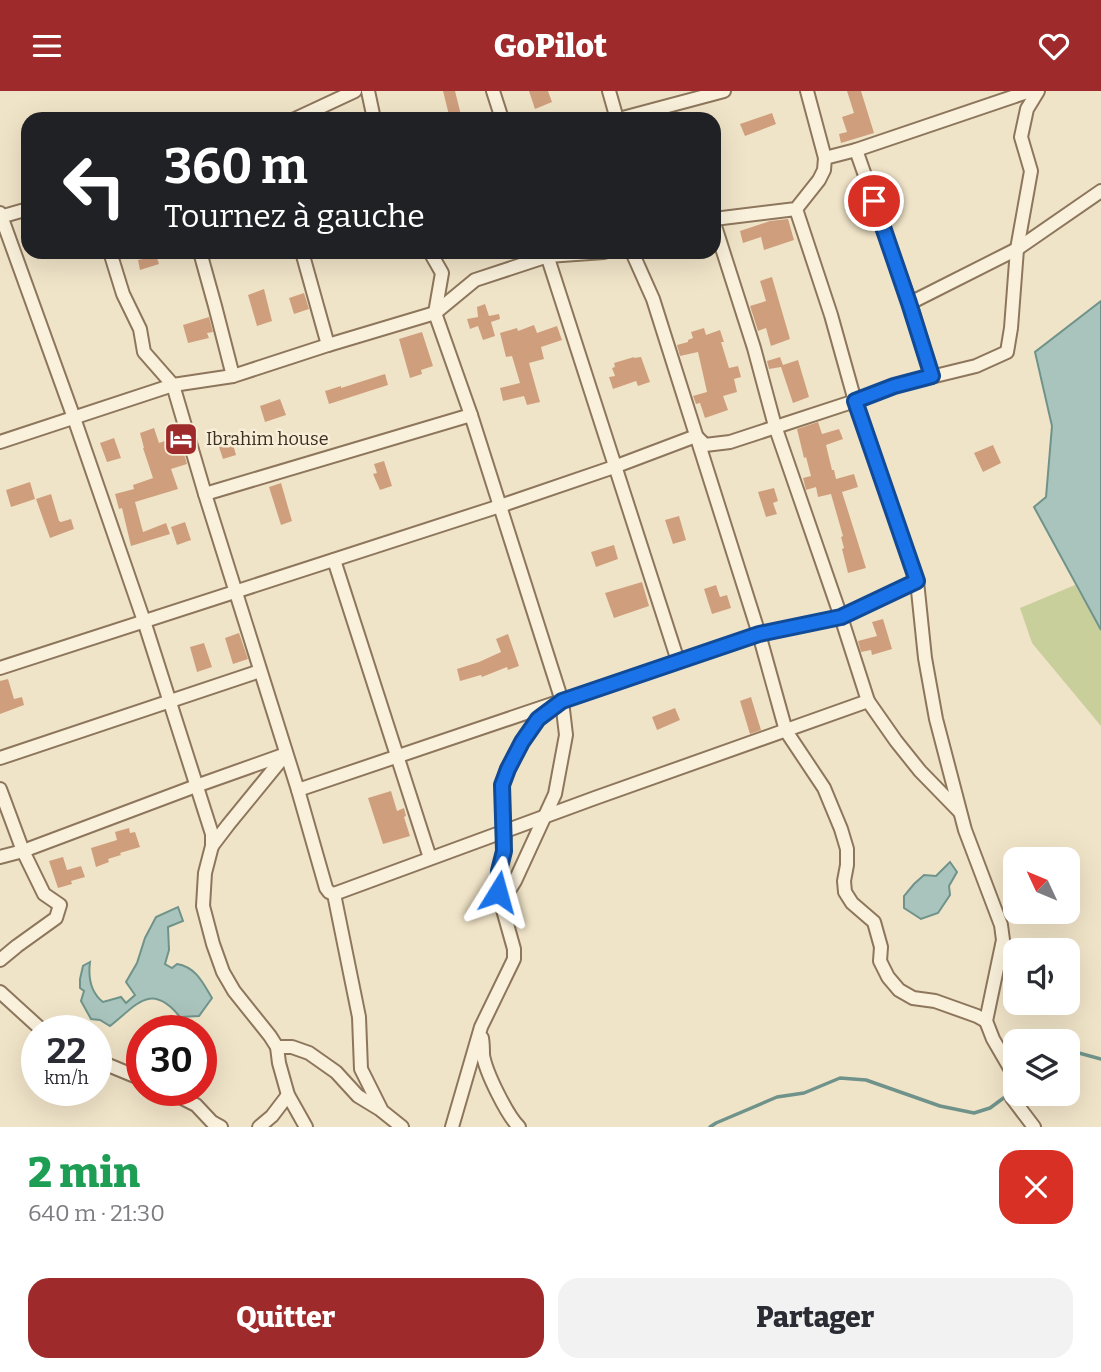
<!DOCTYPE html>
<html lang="fr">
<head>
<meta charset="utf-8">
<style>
  :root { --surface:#fff; --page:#f2f2f3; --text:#2b2b33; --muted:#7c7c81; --accent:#9e2a2b }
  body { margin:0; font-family:Bitter,serif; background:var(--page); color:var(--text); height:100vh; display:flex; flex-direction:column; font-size:26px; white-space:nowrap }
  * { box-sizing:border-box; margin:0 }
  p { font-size:23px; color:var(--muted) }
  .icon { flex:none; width:38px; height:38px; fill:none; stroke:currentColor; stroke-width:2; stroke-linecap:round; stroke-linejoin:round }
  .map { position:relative; height:1036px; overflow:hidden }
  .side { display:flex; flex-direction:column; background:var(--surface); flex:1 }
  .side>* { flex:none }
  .guide { position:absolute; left:21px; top:21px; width:700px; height:147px; border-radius:21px; box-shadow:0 7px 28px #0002; background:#202124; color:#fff; overflow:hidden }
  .needle { width:46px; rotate:314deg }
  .buttons { position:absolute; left:1003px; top:756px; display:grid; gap:14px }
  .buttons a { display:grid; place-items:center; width:77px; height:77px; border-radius:14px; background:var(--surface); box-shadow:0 7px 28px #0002; font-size:35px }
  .speed { position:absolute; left:21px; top:924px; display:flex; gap:14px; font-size:35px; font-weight:700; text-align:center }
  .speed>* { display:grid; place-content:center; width:91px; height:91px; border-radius:50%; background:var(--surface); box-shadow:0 7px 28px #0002; line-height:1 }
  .speed small { font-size:18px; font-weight:400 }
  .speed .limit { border:10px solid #d22; background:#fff; color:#111 }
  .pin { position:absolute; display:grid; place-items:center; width:60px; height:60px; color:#fff; margin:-30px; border:4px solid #fff; border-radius:50%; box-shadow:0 2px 7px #0007 }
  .me { position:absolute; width:77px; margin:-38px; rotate:8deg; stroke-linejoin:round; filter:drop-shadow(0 0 5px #0008) }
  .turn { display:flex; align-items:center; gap:24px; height:147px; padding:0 28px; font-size:32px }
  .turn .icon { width:91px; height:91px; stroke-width:2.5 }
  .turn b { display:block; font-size:49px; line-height:60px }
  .round { display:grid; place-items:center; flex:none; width:74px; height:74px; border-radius:21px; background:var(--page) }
  .summary { display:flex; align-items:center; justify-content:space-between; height:119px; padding:0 28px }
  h1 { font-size:42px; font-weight:800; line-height:52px; color:#1e9e55 }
  .button { display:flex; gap:14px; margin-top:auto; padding:14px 28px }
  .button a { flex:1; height:80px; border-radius:21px; background:var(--accent); color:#fff; font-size:28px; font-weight:800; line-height:80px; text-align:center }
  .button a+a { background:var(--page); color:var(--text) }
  header { display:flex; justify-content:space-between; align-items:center; height:91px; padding:0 28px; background:var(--accent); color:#fff; font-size:32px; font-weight:800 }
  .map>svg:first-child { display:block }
</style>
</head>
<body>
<header><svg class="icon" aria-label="menu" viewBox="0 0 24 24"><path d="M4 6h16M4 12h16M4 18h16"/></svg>GoPilot<svg class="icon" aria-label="heart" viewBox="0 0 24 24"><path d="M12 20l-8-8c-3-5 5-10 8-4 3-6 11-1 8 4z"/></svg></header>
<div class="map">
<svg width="1101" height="1036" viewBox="0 0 1101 1036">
  <rect width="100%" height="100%" fill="#f0e4c8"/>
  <polygon fill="#c9cf9b" points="1075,494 1101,539 1101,635 1032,552 1020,517"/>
  <g fill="#a9c4bc" stroke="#6f938a" stroke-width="2">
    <polygon points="1101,210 1101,539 1034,416 1046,406 1052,335 1035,261"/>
    <polygon points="950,771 957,781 949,795 950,804 938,822 921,828 904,817 904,805 914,793 924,784 936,785"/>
    <path d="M178,816l5,14 -15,6 1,23 -4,14 7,4 5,-4c19,3 26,19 35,34l-13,18 -19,1c-29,-36 -43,-12 -70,9l-10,-6 -9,-1 -10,-18 3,-10 -4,-3v-9l3,-13 7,-4c-2,16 0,30 13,40l18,-5 5,6 9,-8 -9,-13 11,-19 8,-25 11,-21z"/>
  </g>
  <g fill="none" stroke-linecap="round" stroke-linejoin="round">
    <g stroke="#6f938a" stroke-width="3.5">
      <polyline points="1068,959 1101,968"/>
      <polyline points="710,1036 716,1032 777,1006 804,1002 840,987 866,989 940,1015 974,1022 990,1017 1009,1003"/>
    </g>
  </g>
  <g fill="#cf9f7d">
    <polygon points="443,0 455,0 462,28 450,28"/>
    <polygon points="529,0 548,0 552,11 535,18"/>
    <polygon points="847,0 861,0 874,42 841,52 839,43 847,41 842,26 854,22"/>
    <polygon points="772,22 776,33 745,45 740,33"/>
    <polygon points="788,128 794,149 764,159 761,146 743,152 740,140 770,130"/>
    <polygon points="141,161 155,161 159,173 140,179 138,169 143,168"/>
    <polygon points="772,186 790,248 771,255 766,237 758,240 750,215 766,210 760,190"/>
    <polygon points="264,198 272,230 257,235 248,204"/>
    <polygon points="304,202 309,218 294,223 289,207"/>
    <polygon points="485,213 489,225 499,223 500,228 491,231 495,245 483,249 478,235 470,238 467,228 478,226 477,216"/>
    <polygon points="209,226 213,241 207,242 209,247 188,252 183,234"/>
    <polygon points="534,234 537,242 557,235 562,249 541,256 544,268 529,272 540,311 527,314 524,305 503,310 500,297 520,292 512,265 506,266 500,242 517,237 518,240"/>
    <polygon points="704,237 706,244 720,239 724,251 721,251 729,277 738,275 741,286 734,288 737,301 723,305 728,319 705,327 700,312 696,313 693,305 707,301 698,261 680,265 677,254 688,251 688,249 693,247 691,241"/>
    <polygon points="422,241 433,275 421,279 422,283 410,287 399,248"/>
    <polygon points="634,266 634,267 641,266 650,291 638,295 636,290 613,298 609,286 615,285 612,277 615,276 614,272"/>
    <polygon points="780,266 783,274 798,269 809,306 793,312 781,276 769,278 767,270"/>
    <polygon points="385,283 388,294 329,313 325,300 341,295 341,297"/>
    <polygon points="280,308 286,324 265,331 260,315"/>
    <polygon points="818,331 822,343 839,338 843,348 826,354 832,379 834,379 836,388 854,383 858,396 842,401 866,477 848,482 842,458 844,457 841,446 843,445 831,403 818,406 816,396 806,399 803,387 811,385 806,366 804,367 797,338"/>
    <polygon points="154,337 159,352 179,345 187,373 171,378 178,398 135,411 143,441 166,432 170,443 131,455 122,417 119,418 115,403 134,398 133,394 153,387 143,357 144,357 140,342"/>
    <polygon points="231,346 236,364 223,368 217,350"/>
    <polygon points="114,347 121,367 107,371 100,352"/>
    <polygon points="993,354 1001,372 983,381 974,362"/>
    <polygon points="384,370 392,395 380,399 373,383 377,382 374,373"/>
    <polygon points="30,391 35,408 11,416 6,399"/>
    <polygon points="281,392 292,430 281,434 269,396"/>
    <polygon points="774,397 778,410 773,412 777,423 766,426 758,401"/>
    <polygon points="51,403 59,430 61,431 71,428 74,438 50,447 36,408"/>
    <polygon points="679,425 686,449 673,453 665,429"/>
    <polygon points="185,431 191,449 177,454 171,436"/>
    <polygon points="614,454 618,468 596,476 591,461"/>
    <polygon points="642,491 649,515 614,527 605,502"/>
    <polygon points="716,494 720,506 727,504 731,517 712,523 704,498"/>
    <polygon points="883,528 892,558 872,564 871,559 861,561 858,550 877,545 872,531"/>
    <polygon points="239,542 248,568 233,573 225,547"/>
    <polygon points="508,543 519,575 508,579 507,576 482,586 481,584 460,590 457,578 479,571 501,561 496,548"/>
    <polygon points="204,552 212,576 197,581 190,556"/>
    <polygon points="8,588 14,608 22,606 24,614 0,623 0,590"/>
    <polygon points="751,606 761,639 750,643 740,610"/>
    <polygon points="675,617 680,629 657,639 652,626"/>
    <polygon points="391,700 397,720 404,717 406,725 404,726 410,745 383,753 368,707"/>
    <polygon points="129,737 130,742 135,741 140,756 120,762 121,764 108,768 109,771 96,776 91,757 117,749 115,741"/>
    <polygon points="63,766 67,779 81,775 85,786 71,790 72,793 58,797 49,770"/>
  </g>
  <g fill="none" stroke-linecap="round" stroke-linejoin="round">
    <g stroke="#8d765c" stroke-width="16">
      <g id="minor">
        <polyline points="368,0 374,28"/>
        <polyline points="493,0 502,28"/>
        <polyline points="609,0 617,28"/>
        <polyline points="807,0 825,67"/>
        <polyline points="295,28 355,0"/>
        <polyline points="619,28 724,0"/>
        <polyline points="856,59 910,212 932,285"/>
        <polyline points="796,118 831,224 855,310 917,490 925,567 936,628 965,739 1001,834 1003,849 986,930 993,948 1011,979 1012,1007 1034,1036"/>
        <polyline points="0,122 74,327 144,530 212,743 212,755 205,782 203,815 213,853 223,881 234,900 270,945 277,956 279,972 288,1004 306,1036"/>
        <polyline points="0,126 28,118"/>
        <polyline points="714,128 796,118 819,89 824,79 825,67 856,59 1030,0"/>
        <polyline points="110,161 123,203 140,238 144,261 173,294 205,403 298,699 326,797 329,801 334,803 595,707 868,610 841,526 775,335 754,257 714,132"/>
        <polyline points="200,161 215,215 233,285"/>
        <polyline points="302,161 328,254"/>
        <polyline points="430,161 442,182 435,222 471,324 562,610 566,644 555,703 515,790 501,812"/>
        <polyline points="546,161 678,570"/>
        <polyline points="632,161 653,208 759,543 786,640 824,697 841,738 847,758 847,774 844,790 845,801 852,812 874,831 881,856 880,870 888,886 899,899 913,907 935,910 977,925 986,930"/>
        <polyline points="910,212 1017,158 1101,100"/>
        <polyline points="0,351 173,294 233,285 328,254 435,222 475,189 548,165 604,161"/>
        <polyline points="205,403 471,324"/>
        <polyline points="334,469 430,767"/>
        <polyline points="0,577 500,415 614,376 696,345 705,354 730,351 855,310 894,295 976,275 1007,261 1011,237 1017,158 1031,80 1021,46 1027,18 1038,0"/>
        <polyline points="868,610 896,650 920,680 959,720"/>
        <polyline points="0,667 260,580"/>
        <polyline points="0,698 23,760 44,803 60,814 56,827 17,855 0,869"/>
        <polyline points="298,699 759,543 841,526 917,490"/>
        <polyline points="212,755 228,734 286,663"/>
        <polyline points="0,766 23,760 196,695 286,663"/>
        <polyline points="334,803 359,926 361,978 382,1020 402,1036"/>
        <polyline points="0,901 43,940"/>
        <path d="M482,947c1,6 1,12 1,17 3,18 24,60 36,72"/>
        <polyline points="277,956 292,956 309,962 336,981 358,1005 381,1019"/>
        <polyline points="96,969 142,988"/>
        <polyline points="166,999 196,1014 212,1031 221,1036"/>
        <polyline points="259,1036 272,1025 288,1004"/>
        <polyline points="452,1036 481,936 514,868 514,858 498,801 499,780 504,759 505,740 502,713 502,694 507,678 522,651 538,628 551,619"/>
      </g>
    </g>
    <use href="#minor" stroke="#faf1dc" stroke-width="12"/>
  </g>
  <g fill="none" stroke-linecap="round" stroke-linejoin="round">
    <g stroke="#114b97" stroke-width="18">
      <polyline id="route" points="498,801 499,780 504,760 502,694 508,678 522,651 538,628 562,610 759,543 841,526 917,490 855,310 894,295 932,285 909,212 874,110"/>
    </g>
    <use href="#route" stroke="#1a73e8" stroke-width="12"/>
  </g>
  <defs>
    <g id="hotel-square" transform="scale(1.75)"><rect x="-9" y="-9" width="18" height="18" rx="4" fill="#9e2a2b" stroke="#f7eed8"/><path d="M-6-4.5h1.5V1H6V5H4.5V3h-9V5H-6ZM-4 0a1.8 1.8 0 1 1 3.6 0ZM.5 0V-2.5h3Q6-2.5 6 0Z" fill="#fff"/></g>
  </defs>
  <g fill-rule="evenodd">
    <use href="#hotel-square" x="181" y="348"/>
  </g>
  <g text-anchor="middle" stroke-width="5" stroke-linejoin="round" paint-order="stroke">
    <g font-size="18" fill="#3d2e20" stroke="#f7eed8" text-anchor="start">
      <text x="206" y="354">Ibrahim house</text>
    </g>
  </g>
</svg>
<div class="buttons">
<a><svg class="needle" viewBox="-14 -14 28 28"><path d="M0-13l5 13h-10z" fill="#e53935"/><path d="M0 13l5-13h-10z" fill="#7c7c81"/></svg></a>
<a><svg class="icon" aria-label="sound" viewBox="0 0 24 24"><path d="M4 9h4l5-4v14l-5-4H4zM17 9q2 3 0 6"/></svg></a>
<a><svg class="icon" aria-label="layers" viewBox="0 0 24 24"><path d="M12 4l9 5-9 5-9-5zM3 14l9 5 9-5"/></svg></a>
</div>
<div class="speed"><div>22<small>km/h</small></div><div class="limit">30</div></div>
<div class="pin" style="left:874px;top:110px;background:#d93025"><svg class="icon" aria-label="arrive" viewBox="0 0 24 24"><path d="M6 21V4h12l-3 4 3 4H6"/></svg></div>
<svg class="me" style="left:498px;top:801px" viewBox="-20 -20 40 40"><path d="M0-17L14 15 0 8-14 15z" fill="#1a73e8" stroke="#fff" stroke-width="4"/></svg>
<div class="guide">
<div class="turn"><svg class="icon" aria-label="left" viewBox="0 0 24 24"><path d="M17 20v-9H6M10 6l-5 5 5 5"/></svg><div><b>360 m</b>Tournez à gauche</div></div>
</div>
</div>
<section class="side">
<div class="summary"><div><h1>2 min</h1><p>640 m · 21:30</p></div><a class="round" style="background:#d93025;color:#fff"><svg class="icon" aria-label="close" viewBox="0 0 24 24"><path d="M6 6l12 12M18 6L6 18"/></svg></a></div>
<div class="button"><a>Quitter</a><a>Partager</a></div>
</section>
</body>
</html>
